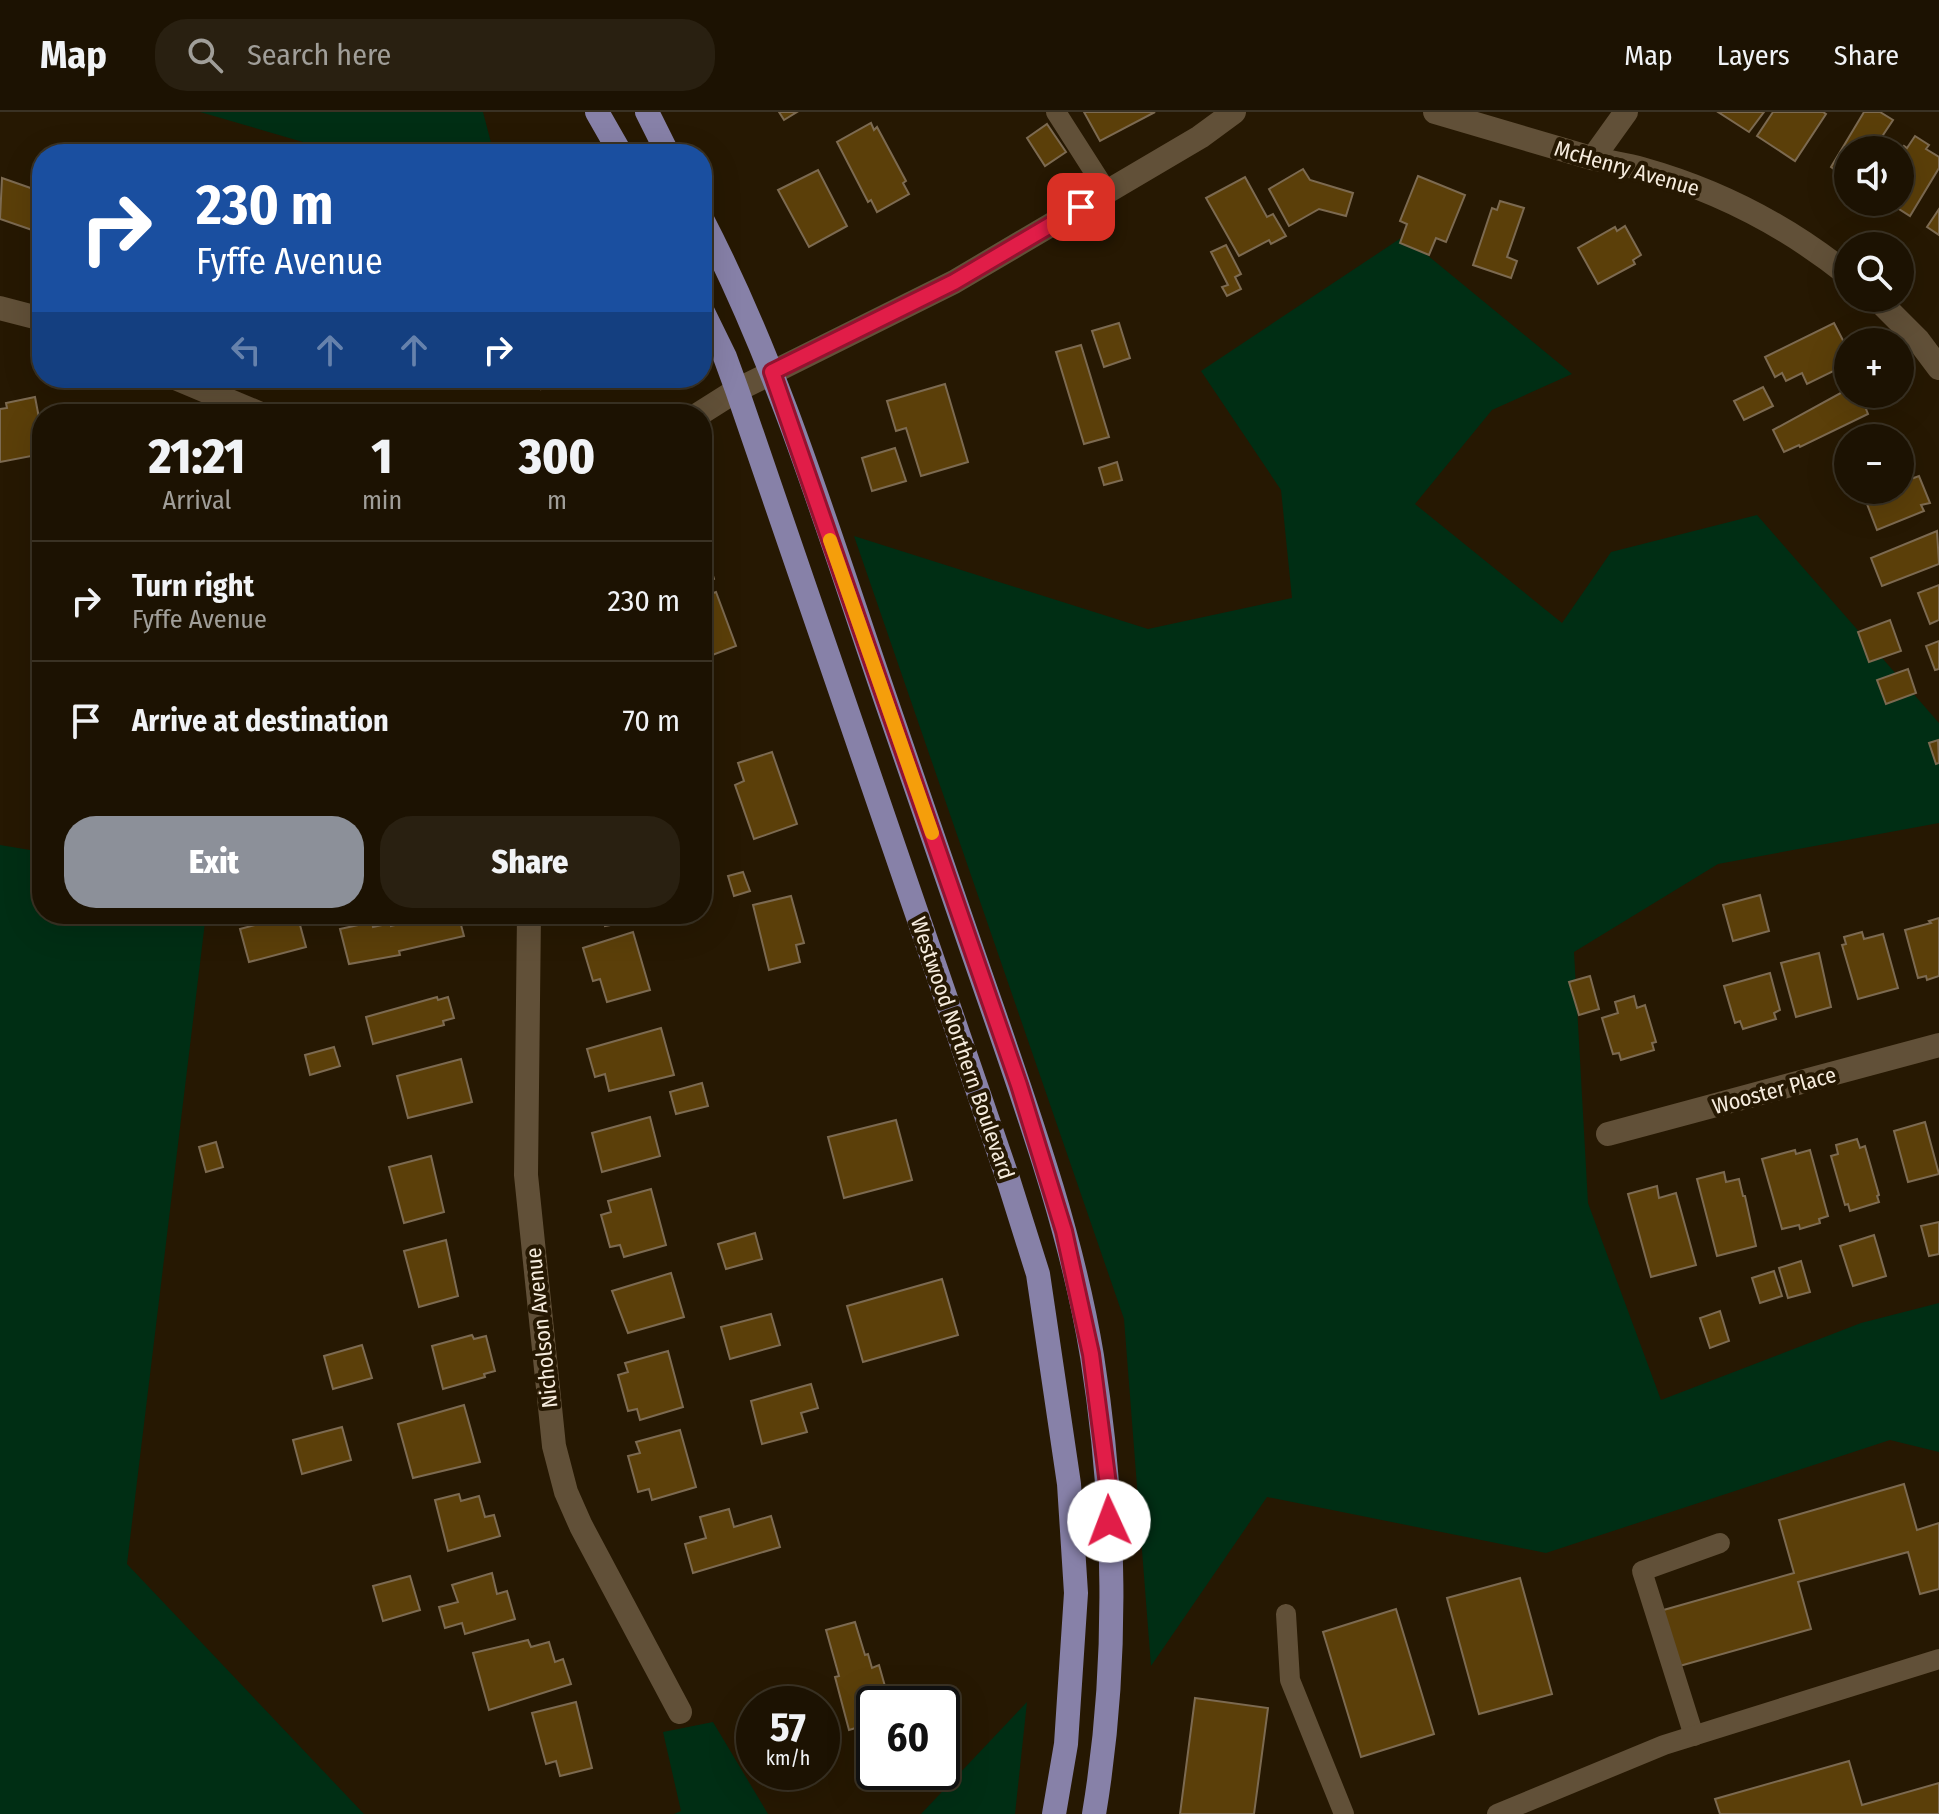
<!DOCTYPE html>
<html lang="en">
<head>
<meta charset="utf-8">
<style>
  :root { --surface:#1c1202; --page:#292011; --text:#f1f3f6; --muted:#a09e99; --line:#3a3224; --accent:#8c9099 }
  body { margin:0; font-family:"Fira Sans Condensed",sans-serif; background:var(--page); color:var(--text); height:100vh; display:flex; flex-direction:column; font-size:30px; white-space:nowrap }
  * { box-sizing:border-box; margin:0 }
  p { font-size:26px; color:var(--muted) }
  .icon { flex:none; width:44px; height:44px; fill:none; stroke:currentColor; stroke-width:2; stroke-linecap:round; stroke-linejoin:round }
  .map { position:relative; flex:1; overflow:hidden }
  .panel { position:absolute; left:32px; top:292px; width:680px; height:520px; display:flex; flex-direction:column; background:var(--surface); border-radius:32px; box-shadow:0 8px 32px #0002,0 0 0 2px var(--line) }
  .panel>* { flex:none }
  .banner { position:absolute; left:32px; top:32px; width:680px; height:244px; border-radius:32px; box-shadow:0 8px 32px #0002,0 0 0 2px var(--line); background:#1a4fa0; color:#fff; overflow:hidden }
  .fabs { position:absolute; left:1834px; top:24px; display:grid; gap:16px }
  .fabs a { display:grid; place-items:center; width:80px; height:80px; border-radius:50%; background:var(--surface); box-shadow:0 8px 32px #0002,0 0 0 2px var(--line); font-size:40px }
  .speed { position:absolute; left:736px; top:1574px; display:flex; gap:16px; font-size:40px; font-weight:700; text-align:center }
  .speed>* { display:grid; place-content:center; width:104px; height:104px; border-radius:50%; background:var(--surface); box-shadow:0 8px 32px #0002,0 0 0 2px var(--line); line-height:1 }
  .speed small { font-size:20px; font-weight:400 }
  .speed .limit { border:4px solid #111; border-radius:12px; background:#fff; color:#111 }
  .pin { position:absolute; display:grid; place-items:center; width:68px; height:68px; color:#fff; margin:-34px; border-radius:16px; box-shadow:0 4px 12px #0006 }
  .me { position:absolute; width:88px; margin:-44px; rotate:358deg; stroke-linejoin:round; filter:drop-shadow(0 0 6px #0008) }
  .turn { display:flex; align-items:center; gap:28px; height:168px; padding:0 32px; font-size:36px }
  .turn .icon { width:104px; height:104px; stroke-width:2.5 }
  .turn b { display:block; font-size:56px; line-height:68px }
  .lanes { display:flex; align-items:center; height:76px; padding:0 32px; background:#0003; justify-content:center; gap:40px; direction:ltr }
  .lanes .off { opacity:.35 }
  .eta { display:flex; justify-content:space-evenly; align-items:center; height:136px; text-align:center }
  .eta b { font-size:48px; font-weight:800; line-height:56px }
  .cta { display:flex; gap:16px; margin-top:auto; padding:16px 32px }
  .cta a { flex:1; height:92px; border-radius:32px; background:var(--accent); color:#fff; font-size:32px; font-weight:800; line-height:92px; text-align:center }
  .cta a+a { background:var(--page); color:var(--text) }
  ul { padding:0; list-style:none }
  li { display:flex; align-items:center; gap:24px; height:120px; padding:0 32px; border-top:2px solid var(--line) }
  li div { flex:1 }
  li b { display:block; font-size:30px }
  li em { font-style:normal }
  header { display:flex; align-items:center; gap:48px; box-sizing:border-box; height:112px; padding:0 40px; background:var(--surface); border-bottom:2px solid var(--line) }
  header strong { font-size:38px }
  nav { display:flex; gap:44px; margin-inline-start:auto; font-size:28px }
  .search { width:560px; height:72px; background:var(--page); display:flex; align-items:center; gap:20px; box-sizing:border-box; padding:0 28px; border-radius:32px; color:var(--muted); font-size:30px }
  .map>svg:first-child { display:block }
</style>
</head>
<body>
<header>
<strong>Map</strong>
<div class="search"><svg class="icon" aria-label="search" viewBox="0 0 24 24"><circle cx="10" cy="10" r="6"/><path d="M15 15l6 6"/></svg>Search here</div>
<nav><a>Map</a><a>Layers</a><a>Share</a></nav>
</header>
<div class="map">
<svg width="1939" height="1702" viewBox="0 0 1939 1702">
  <rect width="100%" height="100%" fill="#261802"/>
  <g fill="#002e14">
    <polygon points="200,0 483,0 494,42 344,42"/>
    <polygon points="1404,124 1572,262 1492,298 1415,392 1562,511 1611,440 1757,403 1939,611 1939,711 1718,752 1574,840 1588,1091 1661,1288 1861,1211 1939,1191 1939,1340 1890,1328 1546,1441 1267,1385 1151,1554 1124,1207 854,424 1148,517 1292,486 1281,378 1201,259"/>
    <polygon points="0,733 42,740 42,802 206,802 127,1452 364,1702 0,1702"/>
    <polygon points="1027,1590 1015,1702 921,1702"/>
    <polygon points="713,1610 768,1702 674,1702 681,1699 663,1620"/>
  </g>
  <g fill="#5b3f09" stroke="#7c6a51" stroke-width="2">
    <polygon points="779,0 797,0 784,8"/>
    <polygon points="1084,0 1155,0 1100,29"/>
    <polygon points="1718,0 1764,0 1749,20"/>
    <polygon points="1773,0 1823,0 1826,2 1795,49 1757,24"/>
    <polygon points="1864,0 1880,0 1893,8 1873,38 1848,38 1848,67 1831,55"/>
    <polygon points="871,11 874,18 877,15 906,69 903,71 909,82 877,100 871,88 868,90 837,30"/>
    <polygon points="1047,12 1066,40 1045,54 1027,26"/>
    <polygon points="1915,24 1929,33 1926,37 1939,45 1939,56 1910,104 1888,90 1900,90 1900,41 1904,34 1907,36"/>
    <polygon points="1303,57 1310,68 1353,81 1346,104 1319,97 1289,114 1269,77"/>
    <polygon points="818,58 847,114 809,135 778,78"/>
    <polygon points="1418,64 1465,83 1446,130 1436,126 1429,143 1400,131 1407,112 1400,109"/>
    <polygon points="1245,65 1267,105 1273,102 1286,124 1271,132 1269,128 1239,144 1206,86"/>
    <polygon points="2,66 42,80 41,121 0,107"/>
    <polygon points="1500,89 1524,96 1507,145 1517,149 1511,166 1473,153 1492,96 1497,98"/>
    <polygon points="1939,97 1939,123 1927,115"/>
    <polygon points="1625,114 1641,143 1633,148 1635,152 1598,172 1578,136 1615,115 1617,119"/>
    <polygon points="1226,133 1241,162 1235,165 1241,177 1227,184 1222,175 1228,173 1211,140"/>
    <polygon points="1119,211 1130,246 1104,255 1092,219"/>
    <polygon points="1834,211 1848,238 1848,252 1807,272 1802,261 1786,269 1782,261 1775,265 1765,245"/>
    <polygon points="1081,233 1109,325 1084,332 1056,240"/>
    <polygon points="536,266 561,266 541,277"/>
    <polygon points="945,272 968,350 921,364 906,316 896,319 887,289"/>
    <polygon points="1763,275 1773,294 1744,308 1734,289"/>
    <polygon points="1848,277 1848,282 1869,282 1875,292 1866,297 1868,302 1800,335 1799,333 1784,340 1773,318"/>
    <polygon points="35,285 39,306 42,306 42,342 0,350 0,297 7,296 6,291"/>
    <polygon points="895,336 906,369 872,379 862,346"/>
    <polygon points="1117,350 1122,368 1104,373 1099,356"/>
    <polygon points="1908,361 1911,367 1919,364 1930,391 1921,393 1924,399 1877,418 1862,379 1900,378 1900,365"/>
    <polygon points="1937,419 1939,452 1882,474 1871,446"/>
    <polygon points="702,427 714,467 702,472"/>
    <polygon points="1939,473 1939,508 1930,512 1918,481"/>
    <polygon points="716,480 736,534 702,547 702,485"/>
    <polygon points="1890,508 1901,539 1869,550 1858,520"/>
    <polygon points="1939,529 1939,557 1935,558 1926,534"/>
    <polygon points="1908,557 1916,581 1886,592 1877,568"/>
    <polygon points="1938,628 1939,651 1936,652 1929,631"/>
    <polygon points="772,640 797,712 754,727 735,673 744,669 738,651"/>
    <polygon points="743,760 750,779 734,784 728,764"/>
    <polygon points="1760,783 1769,819 1733,829 1723,793"/>
    <polygon points="791,784 804,831 796,833 800,850 769,858 753,793"/>
    <polygon points="297,802 306,835 249,850 240,817"/>
    <polygon points="336,802 365,802 365,803 338,809"/>
    <polygon points="440,802 458,802 464,824 399,839 400,843 349,852 340,817 372,810 373,815 391,811 391,814"/>
    <polygon points="603,802 657,802 658,804 605,814"/>
    <polygon points="1939,806 1939,864 1927,868 1926,864 1918,866 1905,818 1931,811 1929,809"/>
    <polygon points="633,820 650,878 607,890 600,867 593,869 583,836"/>
    <polygon points="1862,820 1864,827 1883,822 1898,876 1858,887 1842,833 1846,832 1844,825"/>
    <polygon points="1819,841 1831,895 1796,905 1781,851"/>
    <polygon points="1770,861 1780,898 1774,901 1776,907 1743,917 1740,909 1735,911 1724,874"/>
    <polygon points="1590,864 1599,897 1579,903 1569,870"/>
    <polygon points="1634,884 1637,896 1645,893 1656,930 1652,931 1654,938 1621,948 1619,941 1613,942 1602,906 1618,901 1615,890"/>
    <polygon points="437,885 438,888 448,885 454,906 443,909 444,913 373,932 366,905"/>
    <polygon points="661,916 674,963 609,979 605,962 595,965 587,937"/>
    <polygon points="334,935 340,954 310,963 305,943"/>
    <polygon points="461,947 472,990 408,1006 397,964"/>
    <polygon points="702,971 708,994 676,1002 670,980"/>
    <polygon points="650,1005 660,1044 602,1060 592,1021"/>
    <polygon points="896,1008 912,1068 844,1086 828,1025"/>
    <polygon points="1925,1010 1939,1062 1908,1070 1894,1019"/>
    <polygon points="1857,1027 1860,1036 1865,1034 1879,1083 1877,1084 1879,1090 1850,1099 1848,1092 1845,1093 1831,1044 1838,1042 1836,1033"/>
    <polygon points="216,1030 223,1055 206,1060 199,1035"/>
    <polygon points="1795,1038 1796,1042 1810,1038 1828,1104 1819,1107 1820,1111 1800,1117 1799,1113 1782,1117 1762,1047"/>
    <polygon points="431,1044 444,1100 404,1111 389,1055"/>
    <polygon points="1724,1060 1726,1070 1739,1067 1743,1084 1745,1084 1756,1134 1717,1144 1697,1067"/>
    <polygon points="1657,1074 1659,1086 1676,1081 1696,1153 1651,1165 1628,1082"/>
    <polygon points="651,1077 666,1133 624,1145 620,1133 610,1135 601,1103 611,1100 608,1089"/>
    <polygon points="1939,1110 1939,1142 1929,1144 1921,1114"/>
    <polygon points="755,1121 762,1147 726,1157 718,1132"/>
    <polygon points="1874,1123 1886,1164 1853,1174 1840,1134"/>
    <polygon points="446,1128 458,1184 419,1195 404,1139"/>
    <polygon points="1801,1149 1810,1180 1788,1186 1779,1156"/>
    <polygon points="1774,1159 1782,1184 1760,1191 1752,1166"/>
    <polygon points="671,1161 684,1205 628,1221 612,1179"/>
    <polygon points="942,1167 958,1223 863,1250 847,1194"/>
    <polygon points="1720,1199 1729,1229 1710,1236 1700,1206"/>
    <polygon points="771,1202 780,1233 730,1247 721,1215"/>
    <polygon points="472,1223 474,1227 486,1224 495,1259 484,1262 485,1265 443,1277 432,1234"/>
    <polygon points="362,1233 372,1266 333,1277 324,1244"/>
    <polygon points="668,1239 683,1295 640,1308 637,1297 628,1299 618,1263 628,1260 625,1251"/>
    <polygon points="811,1272 818,1296 801,1301 807,1320 762,1332 751,1289"/>
    <polygon points="464,1293 480,1350 413,1366 398,1312"/>
    <polygon points="342,1315 351,1348 302,1362 293,1328"/>
    <polygon points="680,1318 696,1375 652,1388 649,1377 638,1380 628,1344 640,1341 636,1330"/>
    <polygon points="1904,1372 1917,1418 1939,1411 1939,1477 1920,1482 1908,1440 1798,1470 1811,1517 1676,1555 1660,1499 1794,1461 1779,1408"/>
    <polygon points="459,1382 461,1389 479,1384 485,1405 494,1403 500,1424 448,1439 435,1388"/>
    <polygon points="729,1397 734,1415 771,1404 780,1435 693,1461 685,1432 706,1426 700,1405"/>
    <polygon points="492,1461 497,1482 507,1479 515,1507 465,1522 462,1511 445,1516 439,1495 458,1490 452,1473"/>
    <polygon points="410,1464 420,1498 383,1509 373,1474"/>
    <polygon points="1520,1466 1552,1582 1479,1602 1447,1486"/>
    <polygon points="1396,1497 1434,1622 1361,1645 1323,1520"/>
    <polygon points="855,1510 865,1543 868,1542 872,1556 879,1553 890,1592 874,1592 874,1647 868,1648 859,1615 849,1618 835,1565 839,1564 826,1518"/>
    <polygon points="528,1528 531,1535 549,1530 555,1550 563,1547 571,1572 489,1598 473,1541"/>
    <polygon points="1195,1586 1268,1596 1254,1702 1180,1702"/>
    <polygon points="576,1590 592,1656 560,1664 556,1649 546,1652 532,1601"/>
    <polygon points="1849,1649 1862,1693 1939,1671 1939,1702 1720,1702 1715,1687"/>
  </g>
  <g fill="none" stroke-linecap="round" stroke-linejoin="round">
    <g stroke="#615038" stroke-width="20">
      <polyline points="1056,0 1107,80"/>
      <polyline points="1286,1502 1290,1568 1344,1702"/>
      <polyline points="1694,1624 1642,1459 1720,1431"/>
      <polyline points="1497,1702 1664,1633 1939,1547"/>
    </g>
    <g stroke="#615038" stroke-width="24">
      <path d="M1435,0c51,15 102,30 153,45 18,5 36,7 54,12 75,21 145,57 206,106"/>
      <polyline points="1593,46 1626,0"/>
      <polyline points="1876,186 1918,228 1939,256"/>
      <polyline points="0,196 42,207"/>
      <polyline points="175,266 261,302"/>
      <polyline points="699,302 737,278 954,170 1200,25 1234,0"/>
      <polyline points="529,802 526,1063 554,1334 566,1380 581,1414 680,1600"/>
      <polyline points="1608,1022 1939,933"/>
    </g>
    <g stroke="#8781a8" stroke-width="24">
      <polyline points="597,0 621,42"/>
      <polyline points="647,0 668,42"/>
      <path d="M702,107c82,158 132,332 190,499 35,101 69,201 104,301 38,110 77,222 96,337 24,150 27,308 2,458"/>
      <polyline points="702,198 725,245 737,278 1009,1070 1038,1162 1069,1372 1076,1481 1066,1632 1054,1702"/>
    </g>
  </g>
  <g fill="none" stroke-linecap="round" stroke-linejoin="round">
    <g stroke="#92132f" stroke-width="20">
      <polyline id="route" points="1081,95 954,170 772,260 1019,973 1064,1119 1091,1242 1109,1380 1109,1409"/>
    </g>
    <use href="#route" stroke="#e11d48" stroke-width="14"/>
    <polyline stroke="#f59e0b" stroke-width="14" points="830,428 932,721"/>
  </g>
  <g text-anchor="middle" stroke-width="8" stroke-linejoin="round" paint-order="stroke">
    <g font-size="22" fill="#f6ecde" stroke="#261802">
      <text transform="translate(1627 56) rotate(16)" y="8">McHenry Avenue</text>
      <text transform="translate(963 936) rotate(71)" y="8">Westwood Northern Boulevard</text>
      <text transform="translate(1774 978) rotate(-15)" y="8">Wooster Place</text>
      <text transform="translate(541 1216) rotate(-96)" y="8">Nicholson Avenue</text>
    </g>
  </g>
</svg>
<div class="fabs">
<a><svg class="icon" aria-label="sound" viewBox="0 0 24 24"><path d="M4 9h4l5-4v14l-5-4H4zM17 9q2 3 0 6"/></svg></a>
<a><svg class="icon" aria-label="search" viewBox="0 0 24 24"><circle cx="10" cy="10" r="6"/><path d="M15 15l6 6"/></svg></a>
<a>+</a>
<a>−</a>
</div>
<div class="speed"><div>57<small>km/h</small></div><div class="limit">60</div></div>
<div class="pin" style="left:1081px;top:95px;background:#d93025"><svg class="icon" aria-label="arrive" viewBox="0 0 24 24"><path d="M6 21V4h12l-3 4 3 4H6"/></svg></div>
<svg class="me" style="left:1109px;top:1409px" viewBox="-20 -20 40 40"><circle r="19" fill="#fff"/><path d="M0-13L10 11 0 6-10 11z" fill="#e11d48"/></svg>
<div class="banner">
<div class="turn"><svg class="icon" aria-label="right" viewBox="0 0 24 24"><path d="M7 20v-9h11M14 6l5 5-5 5"/></svg><div><b>230 m</b>Fyffe Avenue</div></div>
<div class="lanes"><svg class="icon off" aria-label="left" viewBox="0 0 24 24"><path d="M17 20v-9H6M10 6l-5 5 5 5"/></svg><svg class="icon off" aria-label="ahead" viewBox="0 0 24 24"><path d="M12 20V5M6 11l6-6 6 6"/></svg><svg class="icon off" aria-label="ahead" viewBox="0 0 24 24"><path d="M12 20V5M6 11l6-6 6 6"/></svg><svg class="icon" aria-label="right" viewBox="0 0 24 24"><path d="M7 20v-9h11M14 6l5 5-5 5"/></svg></div>
</div>
<section class="panel">
<div class="eta">
<div><b>21:21</b><p>Arrival</p></div>
<div><b>1</b><p>min</p></div>
<div><b>300</b><p>m</p></div>
</div>
<ul>
<li><svg class="icon" aria-label="right" viewBox="0 0 24 24"><path d="M7 20v-9h11M14 6l5 5-5 5"/></svg><div><b>Turn right</b><p>Fyffe Avenue</p></div><em>230 m</em></li>
<li><svg class="icon" aria-label="arrive" viewBox="0 0 24 24"><path d="M6 21V4h12l-3 4 3 4H6"/></svg><div><b>Arrive at destination</b></div><em>70 m</em></li>
</ul>
<div class="cta"><a>Exit</a><a>Share</a></div>
</section>
</div>
</body>
</html>
